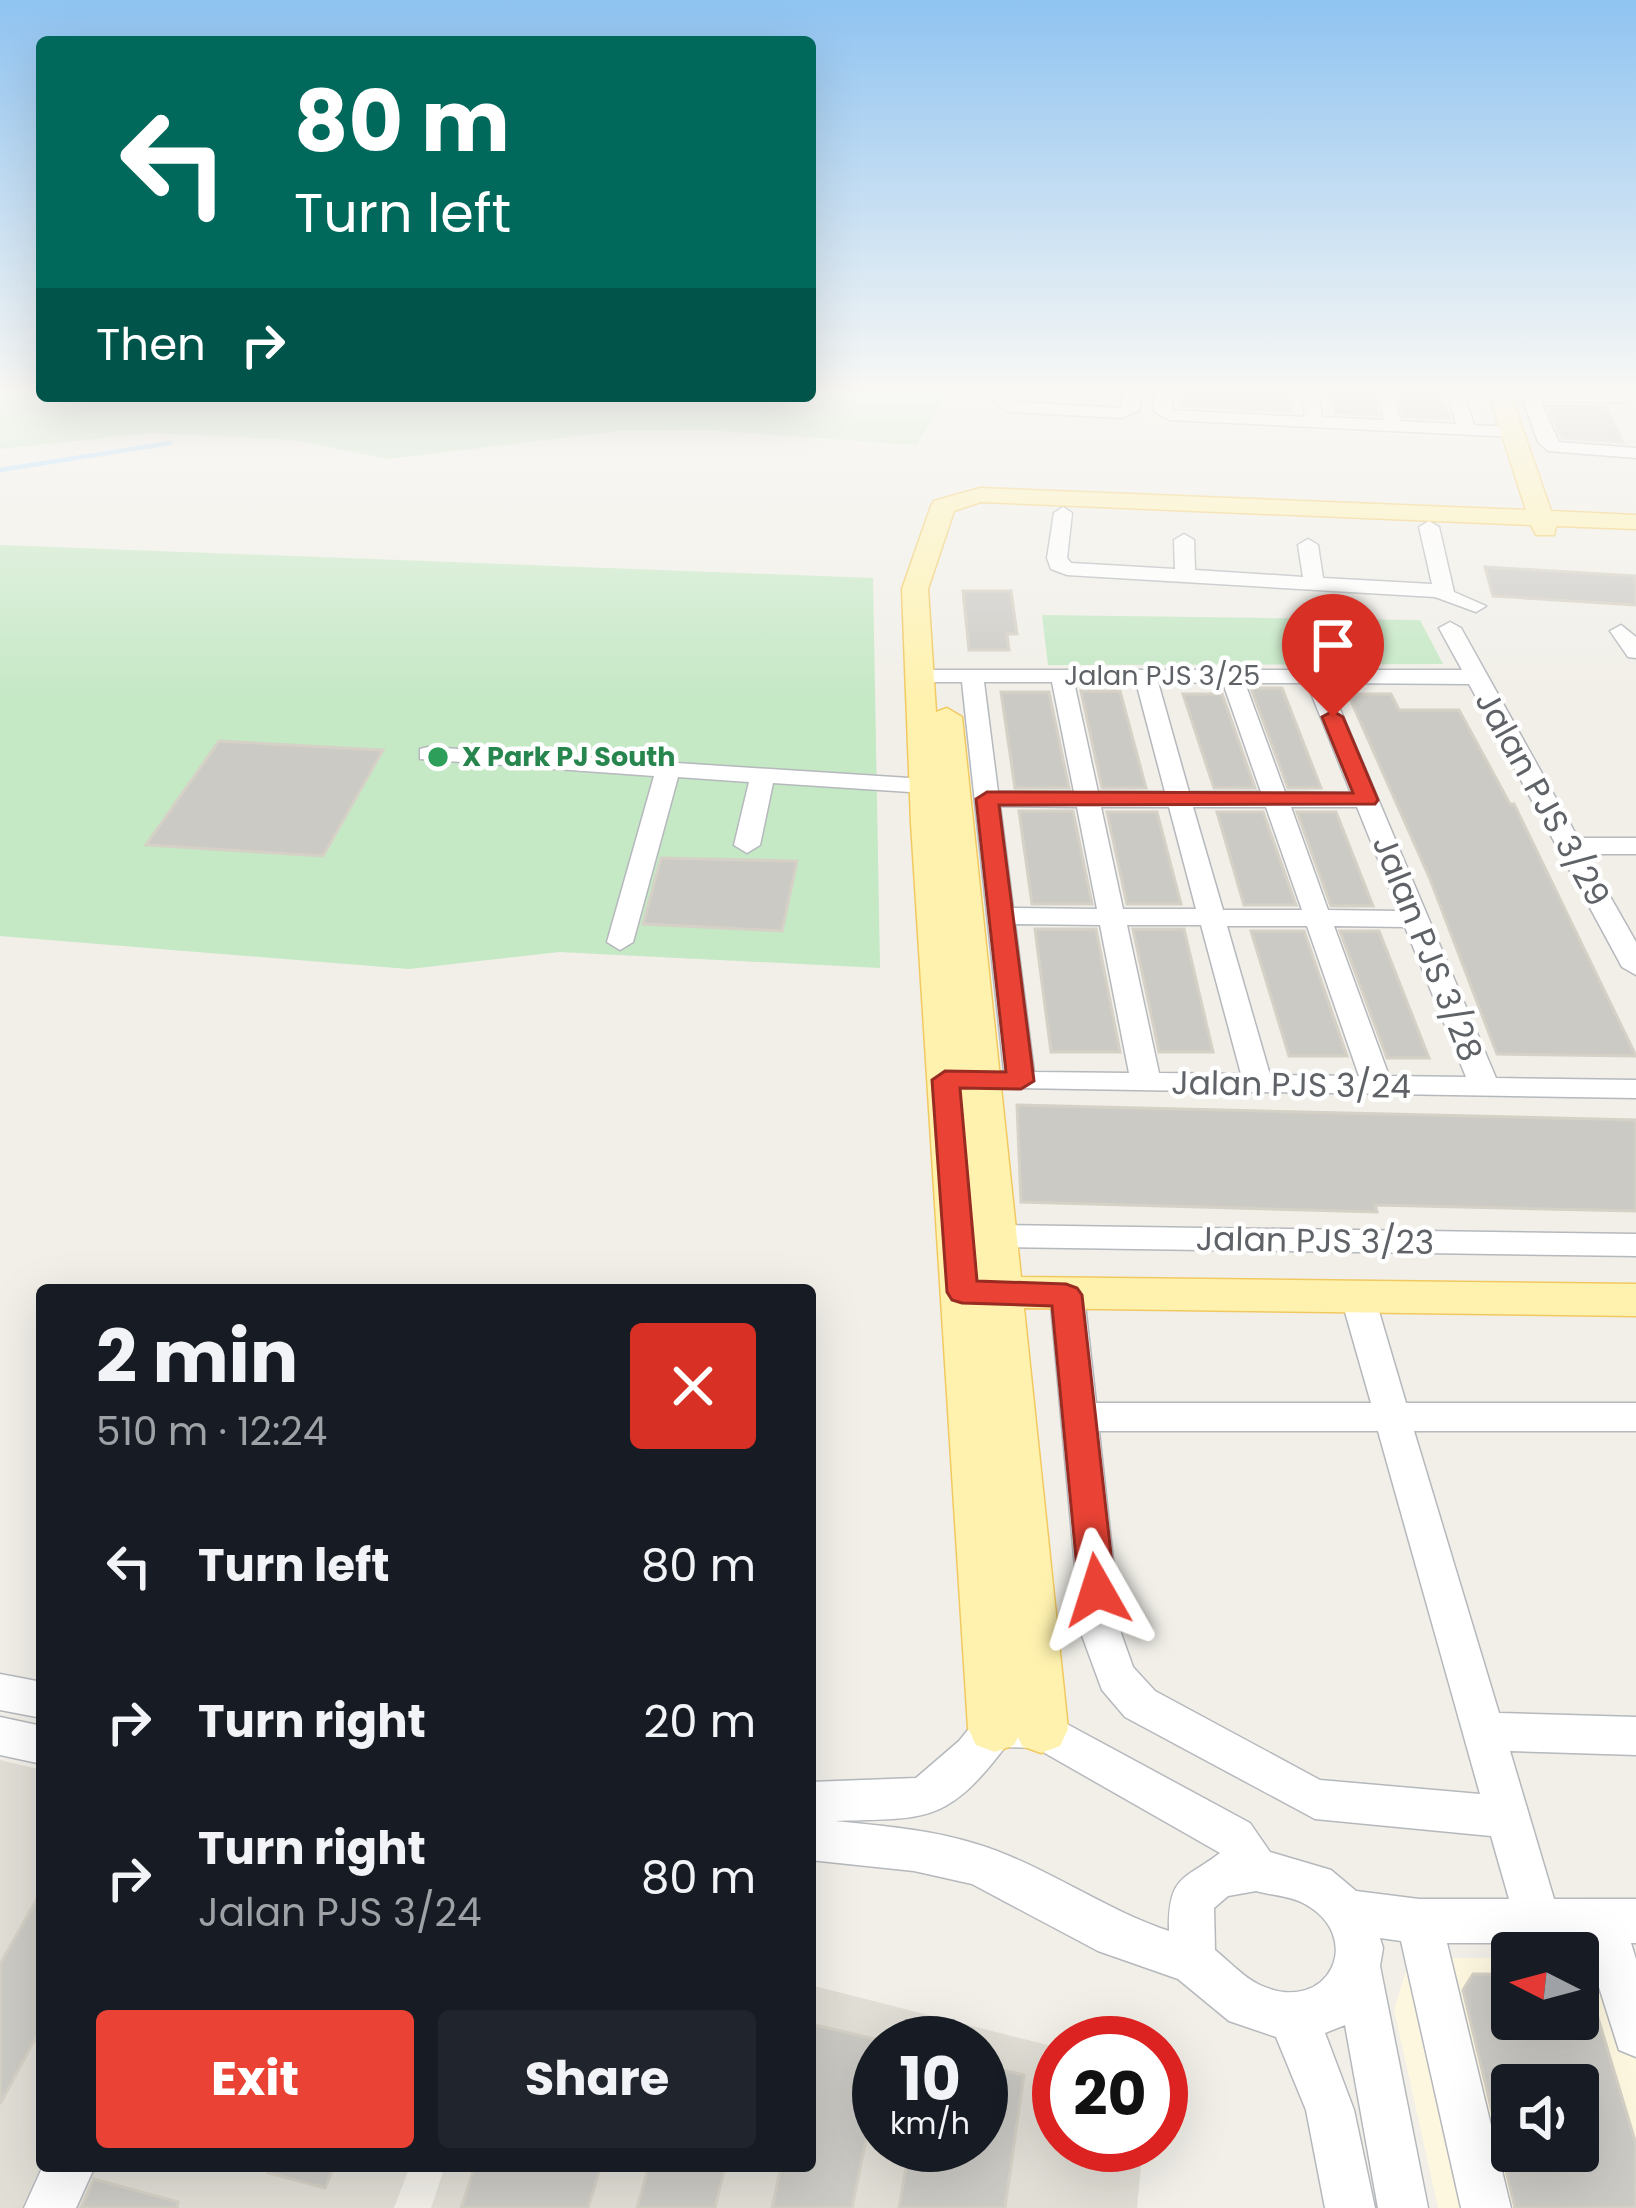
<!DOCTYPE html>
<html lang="en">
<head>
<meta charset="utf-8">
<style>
  :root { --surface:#171b24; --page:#20242c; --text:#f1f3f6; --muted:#9ea1a6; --accent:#ea4335 }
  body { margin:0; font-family:Poppins,sans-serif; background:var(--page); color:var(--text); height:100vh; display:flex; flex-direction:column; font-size:45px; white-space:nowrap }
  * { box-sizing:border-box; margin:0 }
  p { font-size:39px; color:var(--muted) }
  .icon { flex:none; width:66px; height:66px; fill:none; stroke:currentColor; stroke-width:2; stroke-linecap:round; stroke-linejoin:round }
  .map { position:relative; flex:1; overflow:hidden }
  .details { position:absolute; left:36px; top:1284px; width:780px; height:888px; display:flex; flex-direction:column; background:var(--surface); border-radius:12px; box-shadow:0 12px 48px #0002 }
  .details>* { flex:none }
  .guide { position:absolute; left:36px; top:36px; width:780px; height:366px; border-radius:12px; box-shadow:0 12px 48px #0002; background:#00695c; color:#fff; overflow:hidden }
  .needle { width:78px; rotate:276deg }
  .controls { position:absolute; left:1491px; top:1932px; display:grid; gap:24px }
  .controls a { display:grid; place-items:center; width:108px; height:108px; border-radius:12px; background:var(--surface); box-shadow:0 12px 48px #0002; font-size:60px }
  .speed { position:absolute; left:852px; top:2016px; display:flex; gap:24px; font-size:60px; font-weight:700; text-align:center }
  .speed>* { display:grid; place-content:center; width:156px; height:156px; border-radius:50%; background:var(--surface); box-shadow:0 12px 48px #0002; line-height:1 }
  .speed small { font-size:30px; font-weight:400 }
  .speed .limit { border:18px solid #d22; background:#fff; color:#111 }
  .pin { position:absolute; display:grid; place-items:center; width:102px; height:102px; color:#fff; margin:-123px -51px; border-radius:50% 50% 50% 0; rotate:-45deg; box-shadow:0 0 12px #0007 }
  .pin .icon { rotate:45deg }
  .me { position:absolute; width:132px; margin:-66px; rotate:354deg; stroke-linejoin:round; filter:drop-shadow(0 0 9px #0008) }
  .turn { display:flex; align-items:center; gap:42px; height:252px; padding:0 60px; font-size:54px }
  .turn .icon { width:156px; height:156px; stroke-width:2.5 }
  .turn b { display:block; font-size:84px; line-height:102px }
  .then { display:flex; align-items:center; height:114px; padding:0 60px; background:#0003; gap:24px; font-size:45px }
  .round { display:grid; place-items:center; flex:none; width:126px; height:126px; border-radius:12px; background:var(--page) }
  .head { display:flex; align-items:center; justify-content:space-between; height:204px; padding:0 60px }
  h1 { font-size:72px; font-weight:700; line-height:90px }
  .primary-button { display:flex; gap:24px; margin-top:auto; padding:24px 60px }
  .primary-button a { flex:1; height:138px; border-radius:12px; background:var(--accent); color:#fff; font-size:48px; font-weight:700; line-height:138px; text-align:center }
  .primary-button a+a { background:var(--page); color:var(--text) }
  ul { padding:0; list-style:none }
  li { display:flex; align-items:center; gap:36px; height:156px; padding:0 60px }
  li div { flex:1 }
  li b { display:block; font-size:45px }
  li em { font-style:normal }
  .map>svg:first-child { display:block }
</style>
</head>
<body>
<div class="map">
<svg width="1636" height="2208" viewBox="0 0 1636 2208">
  <rect width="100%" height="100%" fill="#f1efe8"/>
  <g fill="#fef7e0" fill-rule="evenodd">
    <polygon points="1143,389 1473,389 1490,440 1140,421"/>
    <path d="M1636,1957v251h-198l-44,-198 16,-52h102v61h66v-61zM1512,2085h66v66h-66z"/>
  </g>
  <g fill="#e1ded6" fill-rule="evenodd">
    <polygon points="0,1760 42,1770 42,2166 410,2166 394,2208 0,2208"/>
    <path d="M810,1985l249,63v97h84l-6,63h-706l14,-42h365zM879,2043h102v102h-102z"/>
  </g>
  <g fill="#c5e8c5">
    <polygon points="0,389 42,389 42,396 810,396 810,389 949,390 917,445 703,430 620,431 388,459 294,440 152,433 0,449"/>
    <polygon points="0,545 873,578 880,968 559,952 409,969 0,936"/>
    <polygon points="1042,615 1420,620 1443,664 1048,665"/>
  </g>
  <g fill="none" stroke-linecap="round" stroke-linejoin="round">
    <polyline stroke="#aadaff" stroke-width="4.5" points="0,470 170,443"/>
  </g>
  <g fill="#cccac5" stroke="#d6d1c6" stroke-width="3" fill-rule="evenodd">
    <polygon points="1182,389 1288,389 1291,412 1181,406"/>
    <polygon points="1330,389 1372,389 1378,415 1335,413"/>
    <polygon points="1397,389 1440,389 1449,419 1404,417"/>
    <polygon points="1547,406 1605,406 1623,442 1562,438"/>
    <polygon points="1485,567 1636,576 1636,605 1493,596"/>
    <polygon points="963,591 1011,591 1017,634 1007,634 1009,650 969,650"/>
    <polygon points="1251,688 1282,688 1321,788 1288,788"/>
    <polygon points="1081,691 1120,691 1146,788 1102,788"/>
    <polygon points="1001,692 1049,692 1069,788 1015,788"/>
    <polygon points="1183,694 1222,694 1255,788 1214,788"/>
    <polygon points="1348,694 1391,694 1399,710 1459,710 1510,804 1514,804 1636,1056 1497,1054 1430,879"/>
    <polygon points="219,741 383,750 323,856 146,845"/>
    <polygon points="1019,811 1073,811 1092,904 1032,904"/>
    <polygon points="1107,812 1157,812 1181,904 1127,904"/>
    <polygon points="1217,812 1263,812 1296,905 1244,905"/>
    <polygon points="1297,812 1336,812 1373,906 1331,906"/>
    <polygon points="661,858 797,861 782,931 643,924"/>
    <polygon points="1035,929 1096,929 1120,1052 1051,1052"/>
    <polygon points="1133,929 1184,929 1213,1052 1159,1052"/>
    <polygon points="1251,931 1304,931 1347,1056 1289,1056"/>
    <polygon points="1340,931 1379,931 1429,1058 1387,1058"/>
    <polygon points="1017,1105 1636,1120 1636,1211 1375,1205 1377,1212 1021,1202"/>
    <polygon points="42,1890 42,2026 0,2104 0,1964"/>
    <path d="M1583,1968l53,176v64h-121l-52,-218 10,-16h39v45h66v-50zM1512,2085h66v66h-66z"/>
    <polygon points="815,2025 879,2040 879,2076 852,2208 772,2208 781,2166 810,2166 810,2044"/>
    <polygon points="981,2065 1024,2075 1005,2208 899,2208 910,2145 981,2145"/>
    <polygon points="269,2166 334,2166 325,2188 268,2173"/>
    <polygon points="475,2166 601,2166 588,2208 461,2208"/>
    <polygon points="649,2166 725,2166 715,2208 637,2208"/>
    <polygon points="94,2179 178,2202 177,2208 81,2208"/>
  </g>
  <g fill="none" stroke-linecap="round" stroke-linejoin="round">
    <g stroke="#b5b8bc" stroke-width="3">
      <g id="minor">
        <polygon points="999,389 1015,389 1014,402 1121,408 1125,389 1141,389 1140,410 1121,418 1010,412 996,403"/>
        <polygon points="1154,389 1170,389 1173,410 1305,417 1301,389 1317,389 1322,417 1384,420 1376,389 1392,389 1401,421 1456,424 1446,389 1462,389 1474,425 1513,427 1522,432 1513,437 1169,420 1154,411"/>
        <polygon points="1532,389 1630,393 1630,401 1624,402 1540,401 1559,442 1636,448 1636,458 1548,451 1538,442 1523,400"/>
        <polygon points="1063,507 1072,513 1067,558 1071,563 1175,569 1174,540 1184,534 1194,540 1195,570 1303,577 1298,545 1308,539 1318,545 1323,578 1432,584 1419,527 1429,521 1439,527 1454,592 1486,606 1476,612 1435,597 1067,575 1051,569 1047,558 1054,513"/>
        <path d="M1450,622l11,6 117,210h58v16h-50l50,88v33l-14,-8 -153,-283 -140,-1 167,395 140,2v18l-683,-11 -5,-7 5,-7 51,-2 -42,-389h-42l-11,-7 3,-5h550l-23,-42zM984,682h68l22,110h-76zM1074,682h62l29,110h-67zM1158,682l65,1 38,109h-72zM1245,683h62l44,110 -66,-1zM1000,806l77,1 20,102 -84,-1zM1101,807h68l27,102h-73zM1193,807h73l36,103h-79zM1291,807h66l42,104 -71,-1zM1015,924l85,1 29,148 -95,-1zM1127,925h74l40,149 -82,-1zM1227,926h80l52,150 -89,-1zM1334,926l71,1 61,150 -77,-1z"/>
        <polygon points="1621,625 1636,637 1636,658 1628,657 1610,631"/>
        <polygon points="428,747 925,779 937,786 925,793 773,783 760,845 747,853 734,845 749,782 678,777 633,942 620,950 607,942 654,776 420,759 420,749"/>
        <polygon points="995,1225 1636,1234 1636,1256 995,1247 984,1244 979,1236 984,1228"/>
        <path d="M1067,1283l12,3 5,9 12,108h275l-30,-105 5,-9h24l5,9 31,105h230v28h-222l85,282 137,4v38l-126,-4 44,148h82v44h-5l5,16v98l-17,-7 -34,-107h-138l64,265h-50l-60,-267 -21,-3 3,10 -3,18 48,242h-50l-33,-183 -20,8 29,77 21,98h-50l-19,-98 -30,-73 -47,-16 -51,-42 -80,-28 -126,-67 -58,-13 -104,-11v-78l106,-4 43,-37 21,-26 15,-6 46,1 209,113 20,29 61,18 25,21 63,8h90l-18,-63 -176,-17 -190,-102 -23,-27 -21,-57 -31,-338 5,-9zM1099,1431h279l102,363 -160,-14 -165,-89 -22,-24 -12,-34zM1005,1747l31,1 184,105c-35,27 -52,21 -51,78 -69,-23 -127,-68 -196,-88 -45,-14 -92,-17 -138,-22 90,-3 111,4 170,-74zM1256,1891c14,4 34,5 47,12 64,33 26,114 -43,82 -16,-7 -31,-24 -45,-35l-1,-42 14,-12z"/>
        <polygon points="0,1674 42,1682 42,1718 0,1710"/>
        <polygon points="0,1717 42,1726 42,1764 0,1755"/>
        <polygon points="43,2166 95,2166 76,2208 24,2208"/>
      </g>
    </g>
    <g stroke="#f2c960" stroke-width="3">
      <polygon id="major" points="1487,389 1509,389 1551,511 1636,515 1636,529 1556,526 1554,535 1536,535 1531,525 981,502 954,511 928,589 936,712 947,708 962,717 1021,1277 1636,1284 1636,1316 1024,1308 1068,1729 1060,1746 1041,1753 1022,1746 1018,1737 1014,1745 995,1752 976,1745 968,1728 911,823 902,589 931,506 934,501 980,488 1526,510"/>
    </g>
    <use href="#minor" fill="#fff" fill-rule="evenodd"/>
    <use href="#major" fill="#fff2af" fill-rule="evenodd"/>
  </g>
  <linearGradient id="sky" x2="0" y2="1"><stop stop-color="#8fc3f1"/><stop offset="0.56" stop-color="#f9f8f5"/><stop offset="1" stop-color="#f9f8f5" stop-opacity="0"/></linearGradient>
  <rect width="1636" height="698" fill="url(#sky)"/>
  <polygon fill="#ea4335" stroke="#982c22" stroke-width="3" points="1333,711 1343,717 1378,800 1375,804 999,805 1034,1081 1021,1089 960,1088 977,1281 1066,1284 1077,1288 1082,1295 1115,1590 1109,1600 1097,1605 1084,1600 1079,1590 1052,1306 962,1303 952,1300 947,1292 932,1080 945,1071 1006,1072 976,799 987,792 1353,793 1322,717"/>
  <circle fill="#2e9e5b" stroke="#fff" stroke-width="4.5" cx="438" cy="757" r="12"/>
  <g text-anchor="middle" stroke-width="9" stroke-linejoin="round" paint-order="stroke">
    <g font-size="27" fill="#5f6368" stroke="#fff">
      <text x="1162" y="685">Jalan PJS 3/25</text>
    </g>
    <g font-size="27" font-weight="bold" fill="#27864d" stroke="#fff" text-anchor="start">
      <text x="462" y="766">X Park PJ South</text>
    </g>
    <g font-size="33" fill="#5f6368" stroke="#fff">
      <text transform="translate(1543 798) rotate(61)" y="12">Jalan PJS 3/29</text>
      <text transform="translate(1428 948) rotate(68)" y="12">Jalan PJS 3/28</text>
      <text transform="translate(1291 1084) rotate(1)" y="12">Jalan PJS 3/24</text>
      <text transform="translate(1315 1240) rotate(1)" y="12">Jalan PJS 3/23</text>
    </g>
  </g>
</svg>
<div class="controls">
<a><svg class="needle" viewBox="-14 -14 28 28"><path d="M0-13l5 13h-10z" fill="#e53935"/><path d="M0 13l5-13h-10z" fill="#9ea1a6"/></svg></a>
<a><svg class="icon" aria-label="sound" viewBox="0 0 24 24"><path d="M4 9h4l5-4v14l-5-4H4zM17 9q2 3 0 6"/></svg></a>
</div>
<div class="speed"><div>10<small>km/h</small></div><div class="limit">20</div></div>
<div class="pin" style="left:1333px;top:717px;background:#d93025"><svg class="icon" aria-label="arrive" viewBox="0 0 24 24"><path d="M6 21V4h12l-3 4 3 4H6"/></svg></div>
<svg class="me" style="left:1097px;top:1590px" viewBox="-20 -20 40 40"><path d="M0-17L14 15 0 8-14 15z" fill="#ea4335" stroke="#fff" stroke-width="4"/></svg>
<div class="guide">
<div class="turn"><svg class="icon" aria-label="left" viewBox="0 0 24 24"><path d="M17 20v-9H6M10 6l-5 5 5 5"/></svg><div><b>80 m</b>Turn left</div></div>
<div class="then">Then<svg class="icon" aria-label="right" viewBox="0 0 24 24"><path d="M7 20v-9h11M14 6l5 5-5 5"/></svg></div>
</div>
<section class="details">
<div class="head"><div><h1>2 min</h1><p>510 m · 12:24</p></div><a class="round" style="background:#d93025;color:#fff"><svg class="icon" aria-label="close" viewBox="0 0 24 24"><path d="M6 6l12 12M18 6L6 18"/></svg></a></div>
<ul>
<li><svg class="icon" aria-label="left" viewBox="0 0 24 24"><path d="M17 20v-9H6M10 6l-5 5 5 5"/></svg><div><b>Turn left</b></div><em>80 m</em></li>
<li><svg class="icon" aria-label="right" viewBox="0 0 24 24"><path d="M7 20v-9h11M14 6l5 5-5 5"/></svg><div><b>Turn right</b></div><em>20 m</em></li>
<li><svg class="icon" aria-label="right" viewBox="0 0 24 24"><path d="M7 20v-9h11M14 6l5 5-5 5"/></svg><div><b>Turn right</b><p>Jalan PJS 3/24</p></div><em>80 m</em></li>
</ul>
<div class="primary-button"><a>Exit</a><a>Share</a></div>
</section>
</div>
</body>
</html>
